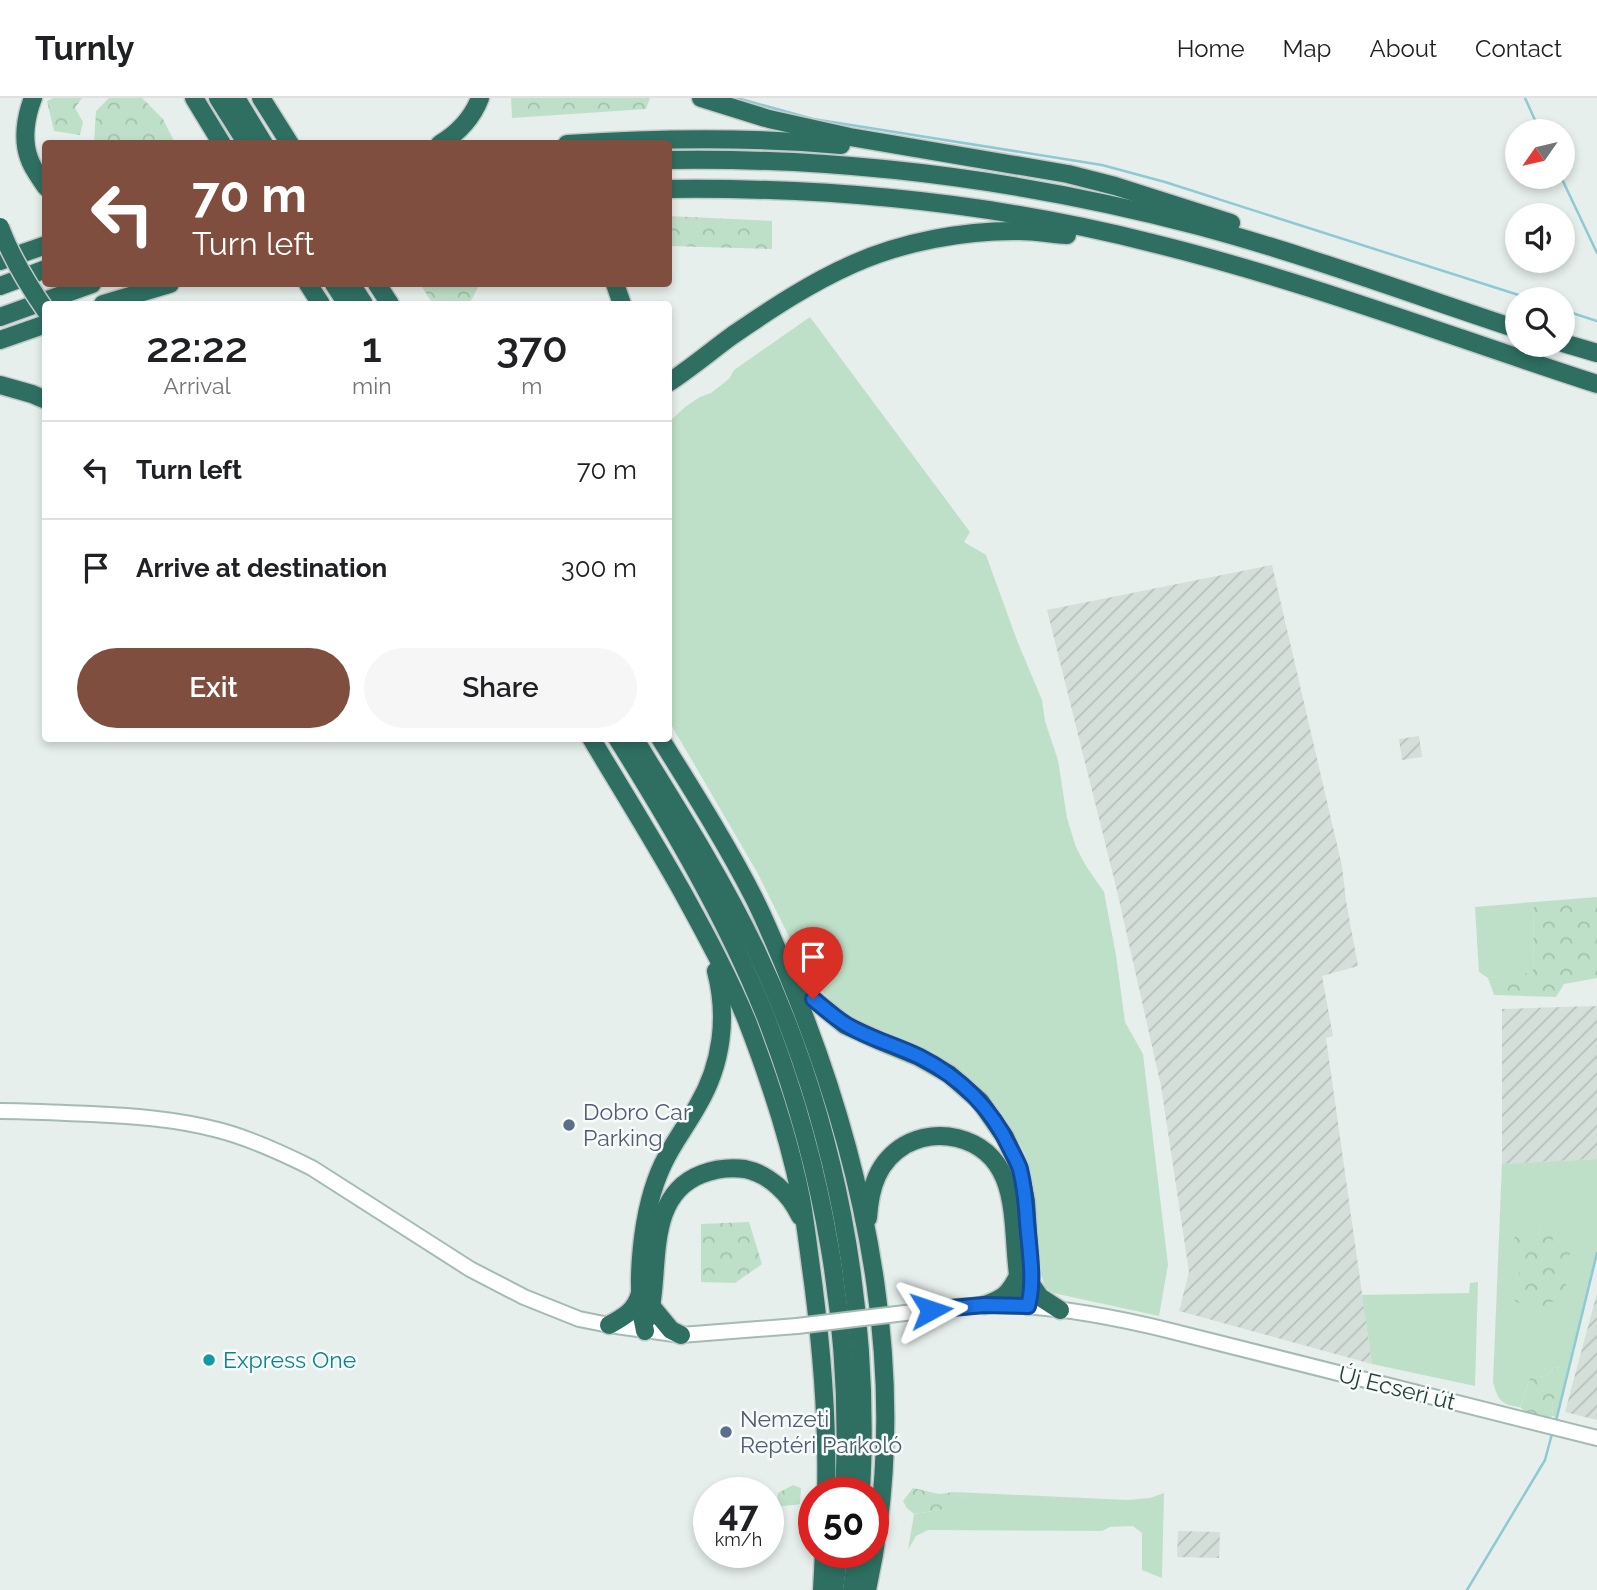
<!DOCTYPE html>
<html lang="en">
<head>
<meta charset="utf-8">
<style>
  :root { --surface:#fff; --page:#f6f6f6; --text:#202124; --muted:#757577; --line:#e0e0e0; --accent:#7f4e3f }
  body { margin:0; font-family:Raleway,sans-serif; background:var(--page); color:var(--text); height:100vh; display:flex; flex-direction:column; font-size:26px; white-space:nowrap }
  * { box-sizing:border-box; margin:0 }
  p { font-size:23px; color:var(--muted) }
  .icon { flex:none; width:38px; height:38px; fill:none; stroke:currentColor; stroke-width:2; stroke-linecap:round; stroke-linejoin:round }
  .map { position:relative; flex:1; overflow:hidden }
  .sheet { position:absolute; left:42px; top:203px; width:630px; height:441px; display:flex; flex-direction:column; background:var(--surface); border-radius:7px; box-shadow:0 4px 10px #0003 }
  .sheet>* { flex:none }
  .hud { position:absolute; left:42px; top:42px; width:630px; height:147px; border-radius:7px; box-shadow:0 4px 10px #0003; background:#7f4e3f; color:#fff; overflow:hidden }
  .needle { width:46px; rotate:236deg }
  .fabs { position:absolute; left:1505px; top:21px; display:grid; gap:14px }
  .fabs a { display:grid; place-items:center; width:70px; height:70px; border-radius:50%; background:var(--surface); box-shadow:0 4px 10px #0003; font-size:35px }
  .speed { position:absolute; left:693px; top:1379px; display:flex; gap:14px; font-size:35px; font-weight:700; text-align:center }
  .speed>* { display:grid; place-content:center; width:91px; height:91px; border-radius:50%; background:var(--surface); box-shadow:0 4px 10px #0003; line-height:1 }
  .speed small { font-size:18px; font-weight:400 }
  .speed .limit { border:10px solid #d22; background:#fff; color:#111 }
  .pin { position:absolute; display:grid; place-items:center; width:60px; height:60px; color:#fff; margin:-72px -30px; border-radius:50% 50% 50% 0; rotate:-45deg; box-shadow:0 0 7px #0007 }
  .pin .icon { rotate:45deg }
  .me { position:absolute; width:77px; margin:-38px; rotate:85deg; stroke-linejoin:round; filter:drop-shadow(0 0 5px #0008) }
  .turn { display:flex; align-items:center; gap:24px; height:147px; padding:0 35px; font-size:32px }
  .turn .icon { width:91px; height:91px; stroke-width:2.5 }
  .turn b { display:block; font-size:49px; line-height:60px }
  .eta { display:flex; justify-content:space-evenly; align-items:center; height:119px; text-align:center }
  .eta b { font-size:42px; font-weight:600; line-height:49px }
  .button { display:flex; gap:14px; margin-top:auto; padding:14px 35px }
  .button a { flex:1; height:80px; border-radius:42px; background:var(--accent); color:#fff; font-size:28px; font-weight:600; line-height:80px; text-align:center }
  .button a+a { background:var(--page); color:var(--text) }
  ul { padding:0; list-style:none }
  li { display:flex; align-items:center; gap:21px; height:98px; padding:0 35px; border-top:2px solid var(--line) }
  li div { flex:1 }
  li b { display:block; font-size:26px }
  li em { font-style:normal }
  header { display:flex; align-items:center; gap:42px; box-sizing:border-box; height:98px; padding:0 35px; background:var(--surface); border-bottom:2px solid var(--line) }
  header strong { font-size:33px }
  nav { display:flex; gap:38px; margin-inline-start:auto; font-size:24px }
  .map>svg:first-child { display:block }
</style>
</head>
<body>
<header>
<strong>Turnly</strong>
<nav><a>Home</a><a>Map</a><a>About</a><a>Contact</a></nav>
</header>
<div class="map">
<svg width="1597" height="1492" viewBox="0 0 1597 1492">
  <defs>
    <pattern id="industrial-furrows" width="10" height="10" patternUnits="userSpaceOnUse" patternTransform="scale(1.75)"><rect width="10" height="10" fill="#d4dfda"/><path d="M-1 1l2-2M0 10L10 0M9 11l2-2" fill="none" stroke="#b6c1bc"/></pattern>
    <pattern id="forest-crowns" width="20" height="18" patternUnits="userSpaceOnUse" patternTransform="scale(1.75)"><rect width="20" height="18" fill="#bfe0c8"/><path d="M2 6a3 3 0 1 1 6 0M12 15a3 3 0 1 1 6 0" fill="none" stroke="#a4c1ad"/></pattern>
  </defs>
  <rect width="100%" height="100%" fill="#e6efeb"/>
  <g fill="url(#industrial-furrows)">
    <polygon points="1272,467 1342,768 1346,803 1358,868 1322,878 1333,938 1326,940 1372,1266 1179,1213 1189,1174 1161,988 1117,793 1047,512"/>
    <polygon points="1419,638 1422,659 1402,662 1399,641"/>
    <polygon points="1597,908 1597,1061 1502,1066 1502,911"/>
    <polygon points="1597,1195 1597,1322 1565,1314"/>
    <polygon points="1178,1433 1220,1434 1219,1460 1177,1459"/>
  </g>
  <g fill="#bfe0c8">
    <polygon points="810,219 970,434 964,444 986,457 1018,545 1042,602 1045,623 1058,662 1067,720 1076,749 1086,768 1104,794 1116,857 1125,924 1143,956 1168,1167 1159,1218 1053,1195 1045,1189 1041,1176 1032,1082 1025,1056 1014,1034 1001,1015 982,992 957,972 862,926 841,913 810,881 757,774 669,623 668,325 685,309 700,299 711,295 729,281 734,272"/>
    <polygon points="1534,804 1533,876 1488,880 1479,874 1475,809"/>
    <path d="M1597,1061v95l-41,164 -3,-2 -1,-11 9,-37 -6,-1 -9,9 -16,2 -10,29c-19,-2 -22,-7 -27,-25l9,-218z"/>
    <polygon points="1478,1184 1475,1288 1372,1266 1362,1197 1469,1195 1470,1185"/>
    <polygon points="954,1394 1127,1402 1150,1400 1164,1395 1162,1480 1142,1472 1142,1435 1133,1428 1110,1429 1102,1433 928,1432 916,1438 908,1452 914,1416 946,1411 963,1401"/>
  </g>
  <g fill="url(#forest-crowns)">
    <polygon points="53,0 82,0 75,10 83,24 80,37 54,33 47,3"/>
    <polygon points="109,0 142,0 163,21 175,45 94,45 96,13"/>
    <polygon points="511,0 650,0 646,11 512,20"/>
    <polygon points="669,118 772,123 772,151 669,148"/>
    <polygon points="420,186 480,186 469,206 433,206"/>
    <polygon points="1597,799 1597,880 1564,886 1556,899 1494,897 1488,880 1533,875 1534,804"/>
    <polygon points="749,1124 762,1166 735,1185 701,1184 701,1126"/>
    <polygon points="1530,1128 1552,1130 1553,1149 1567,1150 1570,1155 1565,1169 1566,1188 1558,1203 1550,1204 1547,1216 1539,1217 1538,1202 1527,1200 1521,1206 1515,1203 1509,1185 1520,1174 1522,1157 1513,1143 1517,1134"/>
    <path d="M1555,1269l7,1 -10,37 1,11c-15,6 -21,2 -33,-9l10,-29 16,-2z"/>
    <polygon points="793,1387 801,1390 800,1406 776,1409 778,1395"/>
    <polygon points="913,1390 939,1396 954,1394 963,1401 961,1406 946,1411 914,1416 907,1410 903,1403"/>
  </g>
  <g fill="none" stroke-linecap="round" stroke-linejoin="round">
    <g stroke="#8ec9d4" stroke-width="2.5">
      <polyline points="737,0 813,21 1102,67 1165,84 1531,201"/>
      <polyline points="1525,0 1540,33"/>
      <polyline points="1561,79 1597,155"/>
      <polyline points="1563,212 1597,223"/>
      <polyline points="1556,1323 1597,1155"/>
      <polyline points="1467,1492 1545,1362 1553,1332"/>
    </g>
    <g stroke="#a4bbb3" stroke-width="18">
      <g id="secondary">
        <path d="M0,1013c30,0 61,2 91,3 43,2 85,5 127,16 32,8 64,23 94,38l158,101 54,28 55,22 30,6 72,10 116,-9"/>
        <path d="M905,1215c26,-3 53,-7 80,-8 59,-1 129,12 186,26l426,107"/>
      </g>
    </g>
    <g stroke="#c2cac8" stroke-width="21">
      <g id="highway">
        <path d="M33,0c-7,18 -11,41 -4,60 3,10 11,20 17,29"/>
        <polyline points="194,0 222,46"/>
        <polyline points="218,0 247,46"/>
        <polyline points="236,0 264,46"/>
        <polyline points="261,0 290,46"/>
        <polyline points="701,0 769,21 850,39 1068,76 1115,88 1231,125"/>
        <path d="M440,46c18,-11 32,-25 40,-46"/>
        <path d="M567,46c91,-6 183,-7 274,1"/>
        <path d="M668,62c178,-3 359,21 531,66 108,29 212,68 318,103"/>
        <path d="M668,91c162,-2 327,14 484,54 151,37 297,93 445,141"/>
        <polyline points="0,163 46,147"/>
        <polyline points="308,186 321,206"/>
        <polyline points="334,186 347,206"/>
        <polyline points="351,186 364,206"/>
        <polyline points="377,186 390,206"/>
        <polyline points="615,186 622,206"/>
        <polyline points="0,188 46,171"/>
        <polyline points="103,206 170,186"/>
        <polyline points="0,219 92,186"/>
        <polyline points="0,242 46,226"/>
        <polyline points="1563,245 1597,255"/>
        <path d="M668,285c23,-15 43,-32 65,-48 38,-26 77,-52 120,-71 49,-22 112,-34 167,-33 15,0 32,3 47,4"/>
        <polyline points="0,287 32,296 46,302"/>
        <path d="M591,640c31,52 63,103 92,155 23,42 46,84 64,128 22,57 42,117 54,177 5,28 8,56 12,84 9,70 15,140 13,211"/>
        <path d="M617,640c55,88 109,180 148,277 59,151 88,315 79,478"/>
        <path d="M634,640c43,70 87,139 122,212 80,169 115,357 105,543"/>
        <path d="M660,640c33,53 66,105 94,160 14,28 26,58 38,87 77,189 120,403 75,605"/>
        <polyline points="794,874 813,901 845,927 880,943 919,959 949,976 980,1003 1005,1039 1019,1069 1026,1103 1028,1134 1031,1186 1031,1198 1028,1208"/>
        <path d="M868,1120c2,-31 10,-57 37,-73 16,-9 35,-11 52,-7 65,16 54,86 61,136 1,8 5,17 8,26"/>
        <polyline points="1031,1186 1040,1199 1060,1212"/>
        <path d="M984,1207c19,-6 25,-11 34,-29"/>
        <polyline points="652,1209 671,1232 681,1237"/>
        <path d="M649,1219c12,-46 -5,-121 53,-143 13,-5 28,-7 43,-5 24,5 45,25 55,47"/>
        <path d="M609,1227c15,-8 27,-15 31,-32"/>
        <path d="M645,1233c-11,-47 -3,-123 18,-167 10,-21 24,-39 35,-59 24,-41 30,-88 18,-134"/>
        <polyline points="822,1492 824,1454"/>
        <polyline points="834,1492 839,1454"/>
        <polyline points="852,1492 857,1454"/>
      </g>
    </g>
    <use href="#secondary" stroke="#fff" stroke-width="14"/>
    <use href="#highway" stroke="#2f6f62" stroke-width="18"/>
    <g stroke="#a4bbb3" stroke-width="18" stroke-linecap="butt">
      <polyline id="secondary-bridge" points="797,1228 905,1215"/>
    </g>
    <g stroke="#c2cac8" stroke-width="21" stroke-linecap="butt">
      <path id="highway-bridge" d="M0,129c11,30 28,58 46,84"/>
    </g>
    <use href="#secondary-bridge" stroke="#fff" stroke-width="14"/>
    <use href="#highway-bridge" stroke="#2f6f62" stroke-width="18"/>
  </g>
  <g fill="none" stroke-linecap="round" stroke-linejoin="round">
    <g stroke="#114b97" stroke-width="18">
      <path id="route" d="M813,901c11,9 22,19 34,26 23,14 49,20 73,32 40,20 72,52 91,93 3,6 7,13 9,19 4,17 6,35 7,53 2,26 8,60 1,84l-44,-1 -53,5"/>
    </g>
    <use href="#route" stroke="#1a73e8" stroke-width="12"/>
  </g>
  <g fill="#5c6f8a" stroke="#f7fbf9" stroke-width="2.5">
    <circle cx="569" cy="1027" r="7"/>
    <circle cx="726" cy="1334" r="7"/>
  </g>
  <circle fill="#0f9aa8" stroke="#f7fbf9" stroke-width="2.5" cx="209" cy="1262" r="7"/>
  <g text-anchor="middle" stroke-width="5" stroke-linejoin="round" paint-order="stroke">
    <g font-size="23" fill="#4e5e75" stroke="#f7fbf9" text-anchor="start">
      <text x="583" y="1022">Dobro Car<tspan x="583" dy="26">Parking</tspan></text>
      <text x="740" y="1329">Nemzeti<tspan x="740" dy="26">Reptéri Parkoló</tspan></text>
    </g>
    <g font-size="23" fill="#0d838f" stroke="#f7fbf9" text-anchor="start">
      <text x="223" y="1270">Express One</text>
    </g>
    <g font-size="23" fill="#24423a" stroke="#f7fbf9">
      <text transform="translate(1397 1290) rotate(14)" y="8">Új Ecseri út</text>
    </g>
  </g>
</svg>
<div class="fabs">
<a><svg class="needle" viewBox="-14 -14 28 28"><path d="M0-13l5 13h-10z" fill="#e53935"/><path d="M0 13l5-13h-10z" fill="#757577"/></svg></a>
<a><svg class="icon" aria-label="sound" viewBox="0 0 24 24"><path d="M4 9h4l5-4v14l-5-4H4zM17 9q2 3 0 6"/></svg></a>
<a><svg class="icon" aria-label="search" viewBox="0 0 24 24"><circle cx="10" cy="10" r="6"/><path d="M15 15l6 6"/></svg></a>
</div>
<div class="speed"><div>47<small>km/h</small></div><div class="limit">50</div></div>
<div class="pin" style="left:813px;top:901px;background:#d93025"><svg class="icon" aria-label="arrive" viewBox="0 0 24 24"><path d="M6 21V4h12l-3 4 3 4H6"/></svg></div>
<svg class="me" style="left:931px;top:1212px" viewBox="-20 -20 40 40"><path d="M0-17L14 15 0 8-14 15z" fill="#1a73e8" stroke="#fff" stroke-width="4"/></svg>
<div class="hud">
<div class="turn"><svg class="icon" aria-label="left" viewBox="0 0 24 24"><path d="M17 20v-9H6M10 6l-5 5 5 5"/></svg><div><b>70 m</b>Turn left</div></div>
</div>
<section class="sheet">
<div class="eta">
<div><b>22:22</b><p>Arrival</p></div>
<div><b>1</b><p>min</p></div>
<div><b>370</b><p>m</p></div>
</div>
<ul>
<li><svg class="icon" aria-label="left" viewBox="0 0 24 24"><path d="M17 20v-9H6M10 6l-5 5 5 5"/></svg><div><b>Turn left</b></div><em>70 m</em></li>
<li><svg class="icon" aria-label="arrive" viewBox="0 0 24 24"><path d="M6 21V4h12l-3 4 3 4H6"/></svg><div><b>Arrive at destination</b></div><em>300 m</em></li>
</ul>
<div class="button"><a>Exit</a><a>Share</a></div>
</section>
</div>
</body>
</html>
